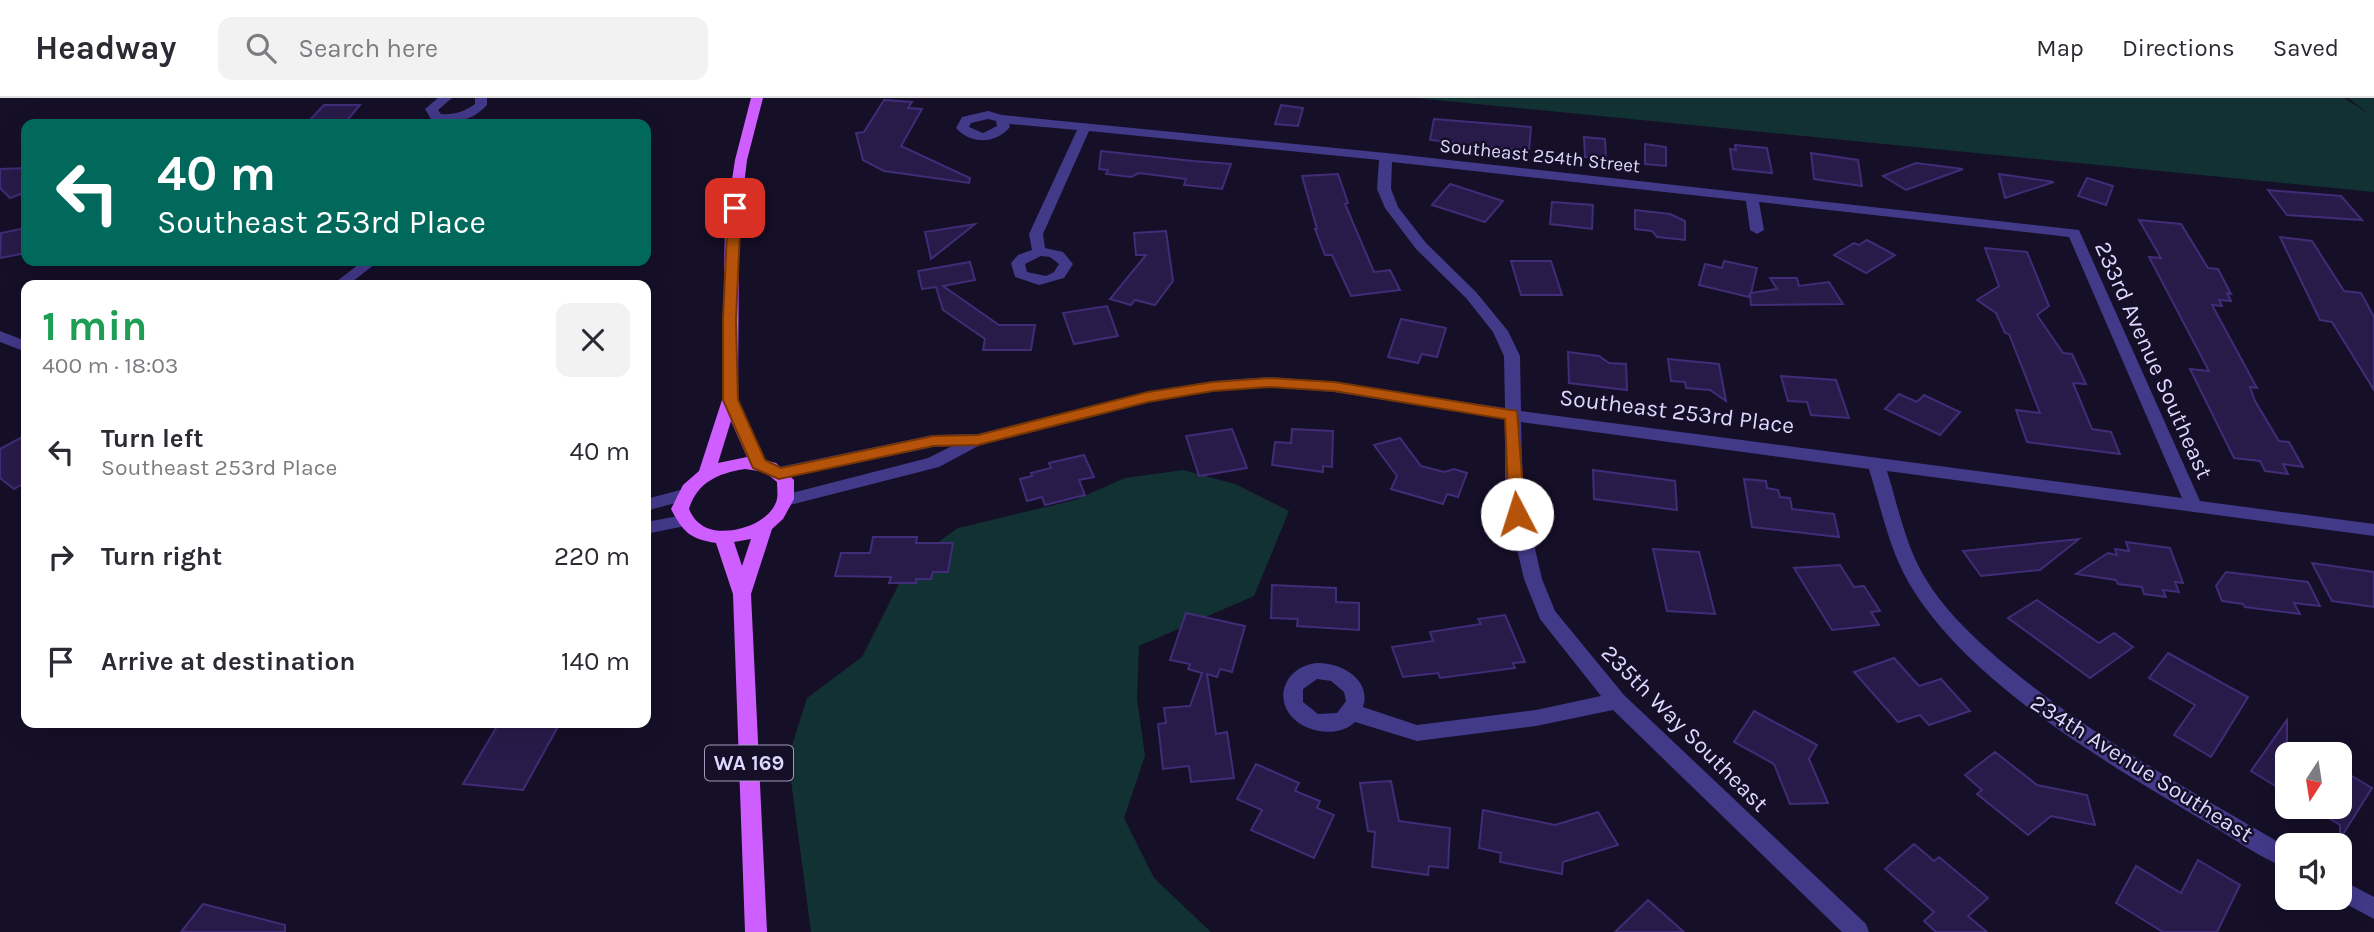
<!DOCTYPE html>
<html lang="en">
<head>
<meta charset="utf-8">
<style>
  :root { --surface:#fff; --page:#f2f2f3; --text:#2b2b33; --muted:#7c7c81; --line:#e1e1e2 }
  body { margin:0; font-family:Karla,sans-serif; background:var(--page); color:var(--text); height:100vh; display:flex; flex-direction:column; font-size:26px; white-space:nowrap }
  * { box-sizing:border-box; margin:0 }
  p { font-size:23px; color:var(--muted) }
  .icon { flex:none; width:38px; height:38px; fill:none; stroke:currentColor; stroke-width:2; stroke-linecap:round; stroke-linejoin:round }
  .map { position:relative; flex:1; overflow:hidden }
  .panel { position:absolute; left:21px; top:182px; width:630px; height:448px; display:flex; flex-direction:column; background:var(--surface); border-radius:14px; box-shadow:0 7px 28px #0002 }
  .panel>* { flex:none }
  .top-card { position:absolute; left:21px; top:21px; width:630px; height:147px; border-radius:14px; box-shadow:0 7px 28px #0002; background:#00695c; color:#fff; overflow:hidden }
  .needle { width:46px; rotate:192deg }
  .buttons { position:absolute; left:2275px; top:644px; display:grid; gap:14px }
  .buttons a { display:grid; place-items:center; width:77px; height:77px; border-radius:14px; background:var(--surface); box-shadow:0 7px 28px #0002; font-size:35px }
  .pin { position:absolute; display:grid; place-items:center; width:60px; height:60px; color:#fff; margin:-30px; border-radius:14px; box-shadow:0 4px 10px #0006 }
  .me { position:absolute; width:77px; margin:-38px; rotate:355deg; stroke-linejoin:round; filter:drop-shadow(0 0 5px #0008) }
  .turn { display:flex; align-items:center; gap:24px; height:147px; padding:0 21px; font-size:32px }
  .turn .icon { width:91px; height:91px; stroke-width:2.5 }
  .turn b { display:block; font-size:49px; line-height:60px }
  .round { display:grid; place-items:center; flex:none; width:74px; height:74px; border-radius:14px; background:var(--page) }
  .summary { display:flex; align-items:center; justify-content:space-between; height:119px; padding:0 21px }
  h1 { font-size:42px; font-weight:700; line-height:52px; color:#1e9e55 }
  ul { padding:0; list-style:none }
  li { display:flex; align-items:center; gap:21px; height:105px; padding:0 21px }
  li div { flex:1 }
  li b { display:block; font-size:26px }
  li em { font-style:normal }
  header { display:flex; align-items:center; gap:42px; box-sizing:border-box; height:98px; padding:0 35px; background:var(--surface); border-bottom:2px solid var(--line) }
  header strong { font-size:33px }
  nav { display:flex; gap:38px; margin-inline-start:auto; font-size:24px }
  .search { width:490px; height:63px; background:var(--page); display:flex; align-items:center; gap:18px; box-sizing:border-box; padding:0 24px; border-radius:14px; color:var(--muted); font-size:26px }
  .map>svg:first-child { display:block }
</style>
</head>
<body>
<header>
<strong>Headway</strong>
<div class="search"><svg class="icon" aria-label="search" viewBox="0 0 24 24"><circle cx="10" cy="10" r="6"/><path d="M15 15l6 6"/></svg>Search here</div>
<nav><a>Map</a><a>Directions</a><a>Saved</a></nav>
</header>
<div class="map">
<svg width="2374" height="834" viewBox="0 0 2374 834">
  <rect width="100%" height="100%" fill="#150f28"/>
  <g fill="#123133">
    <polygon points="1416,0 2344,0 2371,17 2348,0 2374,0 2374,94"/>
    <polygon points="1183,372 1235,386 1289,413 1254,498 1139,548 1137,601 1145,658 1124,720 1154,780 1211,834 811,834 788,660 807,600 862,559 910,464 958,430 1075,402 1125,380"/>
  </g>
  <g fill="#281b4a" stroke="#402c77" stroke-width="2">
    <polygon points="884,2 912,4 908,10 922,11 901,48 970,80 969,85 884,73 863,62 856,35 864,34"/>
    <polygon points="324,7 360,7 344,26 306,26"/>
    <polygon points="1281,7 1303,10 1298,28 1275,26"/>
    <polygon points="1434,21 1531,29 1529,53 1430,42"/>
    <polygon points="1584,39 1605,41 1606,61 1585,59"/>
    <polygon points="1645,46 1666,49 1666,68 1645,66"/>
    <polygon points="1735,47 1767,50 1772,75 1733,71 1730,51 1736,52"/>
    <polygon points="1101,53 1193,63 1231,66 1222,91 1184,87 1186,81 1139,75 1131,79 1106,76 1108,72 1099,71"/>
    <polygon points="1811,55 1858,62 1862,88 1814,81"/>
    <polygon points="1916,65 1963,71 1906,92 1883,78"/>
    <polygon points="26,70 26,94 10,100 0,90 0,71"/>
    <polygon points="1338,76 1348,105 1345,106 1374,174 1390,172 1400,192 1351,198 1332,157 1325,157 1315,131 1317,131 1302,78"/>
    <polygon points="1999,76 2054,84 2005,100"/>
    <polygon points="2087,80 2113,88 2106,107 2078,98"/>
    <polygon points="1450,86 1503,103 1485,124 1432,107"/>
    <polygon points="2268,92 2341,98 2362,122 2287,117"/>
    <polygon points="1552,104 1593,107 1592,131 1550,126"/>
    <polygon points="1635,112 1670,116 1685,123 1685,142 1657,139 1652,133 1635,131"/>
    <polygon points="2139,122 2181,126 2208,170 2218,171 2231,196 2227,195 2231,203 2219,202 2222,208 2212,207 2257,290 2250,289 2255,303 2279,343 2289,344 2303,369 2283,366 2288,376 2265,373 2260,363 2234,360 2190,271 2209,273 2149,159 2161,160"/>
    <polygon points="975,126 931,161 925,134"/>
    <polygon points="26,130 26,155 0,160 1,135"/>
    <polygon points="1166,133 1173,183 1155,207 1135,202 1131,207 1110,201 1146,157 1136,157 1134,135"/>
    <polygon points="2280,139 2312,143 2344,193 2361,195 2374,219 2374,292 2332,224 2320,222"/>
    <polygon points="1867,142 1895,157 1866,175 1834,157 1854,145 1859,147"/>
    <polygon points="1985,150 2027,154 2049,208 2037,217 2063,255 2072,256 2086,286 2073,285 2092,331 2111,334 2120,356 2027,344 2016,312 2040,315 2009,236 2005,235 1996,215 1977,202 1999,188"/>
    <polygon points="1511,163 1551,163 1562,197 1521,197"/>
    <polygon points="1724,163 1757,170 1751,195 1777,191 1770,180 1797,180 1799,188 1829,184 1843,206 1751,207 1750,195 1749,199 1699,187 1705,166 1722,170"/>
    <polygon points="970,164 975,182 943,188 999,227 1035,227 1031,252 983,252 985,241 943,212 936,189 922,191 918,173"/>
    <polygon points="1107,208 1118,238 1074,246 1063,215"/>
    <polygon points="1401,221 1446,230 1437,259 1422,256 1418,265 1388,259"/>
    <polygon points="1568,254 1599,258 1609,265 1626,266 1627,292 1569,285"/>
    <polygon points="1668,261 1719,266 1726,303 1710,292 1686,290 1685,284 1671,283"/>
    <polygon points="1781,278 1836,282 1849,320 1811,317 1807,304 1788,303"/>
    <polygon points="1899,296 1917,304 1924,297 1960,314 1940,337 1885,311"/>
    <polygon points="1232,331 1247,370 1199,378 1186,338"/>
    <polygon points="1292,331 1333,333 1332,369 1323,368 1323,374 1272,367 1275,344 1291,345"/>
    <polygon points="26,337 26,384 14,391 0,380 0,351"/>
    <polygon points="1400,340 1421,368 1444,374 1454,371 1467,375 1458,399 1447,396 1443,406 1391,391 1397,378 1374,347"/>
    <polygon points="1084,357 1094,379 1079,382 1085,397 1045,407 1042,399 1027,403 1020,381 1032,378 1031,375 1051,370 1049,365"/>
    <polygon points="1593,372 1675,383 1677,412 1594,401"/>
    <polygon points="1744,381 1766,383 1767,390 1778,392 1780,399 1790,400 1792,411 1834,416 1839,439 1752,429"/>
    <polygon points="873,439 917,439 916,445 953,445 948,474 933,474 931,481 916,481 916,485 889,485 891,479 835,478 841,455 870,455"/>
    <polygon points="2079,441 2040,472 1981,478 1963,453"/>
    <polygon points="2126,444 2170,450 2183,485 2175,484 2179,494 2163,492 2166,499 2144,496 2142,489 2118,486 2116,482 2076,476 2108,455 2117,457 2115,451 2129,453"/>
    <polygon points="1653,451 1699,454 1715,516 1667,513"/>
    <polygon points="2312,465 2374,474 2374,509 2332,503"/>
    <polygon points="1840,467 1854,489 1864,488 1880,513 1871,514 1879,527 1832,532 1794,470"/>
    <polygon points="2226,474 2308,484 2320,508 2294,505 2300,516 2245,509 2243,506 2222,503 2216,488"/>
    <polygon points="1272,487 1336,490 1336,504 1359,505 1359,532 1297,528 1298,521 1271,520"/>
    <polygon points="2037,502 2099,545 2114,535 2133,549 2090,580 2008,520"/>
    <polygon points="1186,515 1245,528 1232,574 1220,571 1217,579 1207,576 1216,636 1227,634 1234,680 1191,684 1189,668 1163,671 1158,626 1166,625 1164,610 1190,608 1202,575 1188,571 1190,566 1170,562"/>
    <polygon points="1505,517 1525,564 1513,565 1515,570 1440,580 1438,575 1403,579 1392,549 1433,543 1430,534 1481,526 1478,521"/>
    <polygon points="2168,555 2248,599 2211,659 2174,637 2195,607 2149,580"/>
    <polygon points="1894,560 1919,588 1941,581 1970,613 1929,627 1920,617 1898,624 1854,574"/>
    <polygon points="1754,613 1817,647 1809,661 1828,705 1790,706 1774,666 1734,644"/>
    <polygon points="2287,622 2287,695 2251,673"/>
    <polygon points="499,625 560,625 523,692 463,686"/>
    <polygon points="1995,654 2037,687 2087,697 2095,727 2051,718 2028,737 1977,696 1982,692 1965,677"/>
    <polygon points="1256,666 1299,685 1295,693 1320,703 1317,710 1334,717 1314,760 1251,732 1262,712 1237,701"/>
    <polygon points="2340,671 2372,690 2340,741 2340,727 2310,709 2340,709"/>
    <polygon points="1391,683 1399,723 1450,730 1448,770 1429,768 1428,777 1372,769 1375,734 1368,733 1360,685"/>
    <polygon points="1483,712 1555,727 1598,714 1618,747 1563,764 1562,776 1500,764 1501,755 1479,750"/>
    <polygon points="1914,746 1934,763 1939,759 1988,800 1968,818 1987,834 1936,834 1924,823 1934,814 1885,771"/>
    <polygon points="2198,762 2240,787 2217,834 2163,834 2116,805 2136,768 2181,795"/>
    <polygon points="1648,802 1684,834 1615,834"/>
    <polygon points="203,806 285,827 285,834 181,834"/>
  </g>
  <g fill="none" stroke-linecap="round" stroke-linejoin="round">
    <g fill="#423989" fill-rule="evenodd">
      <path d="M438,0h14l-14,12 3,4c13,1 23,-2 34,-10v-6h12v7c-15,17 -36,19 -56,14l-6,-10z"/>
      <path d="M988,13l14,4 384,38 693,77 121,271 174,23v12l-487,-65c11,35 18,73 37,105 17,30 44,56 70,79 89,77 192,133 293,192v21c-28,-10 -56,-32 -83,-47 -97,-58 -226,-132 -289,-228 -25,-38 -33,-82 -46,-124l-348,-47 2,75 19,82 13,32 69,84 242,229 3,8h-27l-229,-222 -77,16 -119,15 -62,-19c-16,16 -49,11 -63,-5 -20,-22 -3,-52 25,-54 24,-1 55,17 46,44l54,18 119,-15 65,-14 -61,-77 -16,-40 -19,-82v-78l-171,-27 -65,-5 -56,4 -65,11 -168,43 -41,22 -153,39 -6,-2 -3,-4 3,-4 148,-38 24,-12 -19,1 -154,32 -8,-6 8,-6 154,-32 45,-1 170,-42 65,-11 56,-4 65,5 171,26 -1,-52 -11,-24 -27,-34 -50,-49 -31,-41 -8,-19 2,-29 -290,-29 -46,103 2,14 18,4 10,12 -9,14 -25,7 -24,-8 -4,-14 7,-8 14,-5 -3,-16 48,-104 -68,-6 1,3c-14,17 -39,18 -54,1l6,-11zM988,21l8,2 1,5 -14,7 -14,-6 2,-4zM1392,64l354,39 4,29 7,4 7,-4 -5,-28 310,35 113,261 -661,-87 -1,-55 -12,-25 -32,-39 -50,-49 -28,-36 -7,-18zM1041,158l9,1 9,7 -5,8 -8,4 -19,-4 -2,-8zM1317,581l14,2 13,11 2,9 -9,12 -19,1 -15,-12v-13z"/>
      <polygon points="363,163 379,163 348,187 332,187"/>
      <polygon points="0,233 26,243 26,254 0,244"/>
      <polygon points="684,391 690,393 693,397 690,401 646,413 646,401"/>
      <polygon points="684,417 690,419 693,423 690,427 646,436 646,424"/>
      <polygon points="2340,781 2374,799 2374,821 2335,800 2340,800"/>
    </g>
    <path fill="#ce5eff" fill-rule="evenodd" d="M751,0h12l-16,62 -8,66 -1,174 27,60 11,3 18,17v19l-11,20 -11,10 -21,65 16,338h-22l-12,-338 -17,-51c-26,-4 -33,-11 -45,-34l12,-24 16,-14 23,-71 3,-174 10,-66zM731,323l16,36 -29,6zM745,371l20,3 12,10c0,5 1,12 0,17 -6,25 -48,38 -70,29 -9,-4 -14,-10 -18,-19 8,-27 30,-36 56,-40zM751,441l-9,27 -8,-24z"/>
  </g>
  <polygon fill="#b45309" stroke="#753606" stroke-width="2" points="735,107 741,110 736,222 738,302 765,362 781,370 933,338 978,337 1148,294 1213,284 1269,280 1334,284 1517,313 1525,416 1517,422 1509,416 1505,321 1334,293 1269,289 1213,293 1148,304 978,347 933,348 779,381 753,370 723,302 723,222 728,110"/>
  <g text-anchor="middle" stroke-width="5" stroke-linejoin="round" paint-order="stroke">
    <g font-size="19" fill="#ded7ff" stroke="#150f28">
      <text transform="translate(1540 57) rotate(6)" y="7">Southeast 254th Street</text>
    </g>
    <rect fill="#150f28" stroke="#a29bbe" stroke-width="2" x="705" y="647.5" width="88" height="35" rx="5"/>
    <g font-size="21" font-weight="bold" fill="#ded7ff">
      <text x="749" y="672">WA 169</text>
    </g>
    <g font-size="23" fill="#ded7ff" stroke="#150f28">
      <text transform="translate(2154 262) rotate(66)" y="8">233rd Avenue Southeast</text>
      <text transform="translate(1677 313) rotate(7)" y="8">Southeast 253rd Place</text>
      <text transform="translate(1685 630) rotate(45)" y="8">235th Way Southeast</text>
      <text transform="translate(2142 670) rotate(32)" y="8">234th Avenue Southeast</text>
    </g>
  </g>
</svg>
<div class="buttons">
<a><svg class="needle" viewBox="-14 -14 28 28"><path d="M0-13l5 13h-10z" fill="#e53935"/><path d="M0 13l5-13h-10z" fill="#7c7c81"/></svg></a>
<a><svg class="icon" aria-label="sound" viewBox="0 0 24 24"><path d="M4 9h4l5-4v14l-5-4H4zM17 9q2 3 0 6"/></svg></a>
</div>
<div class="pin" style="left:735px;top:110px;background:#d93025"><svg class="icon" aria-label="arrive" viewBox="0 0 24 24"><path d="M6 21V4h12l-3 4 3 4H6"/></svg></div>
<svg class="me" style="left:1517px;top:416px" viewBox="-20 -20 40 40"><circle r="19" fill="#fff"/><path d="M0-13L10 11 0 6-10 11z" fill="#b45309"/></svg>
<div class="top-card">
<div class="turn"><svg class="icon" aria-label="left" viewBox="0 0 24 24"><path d="M17 20v-9H6M10 6l-5 5 5 5"/></svg><div><b>40 m</b>Southeast 253rd Place</div></div>
</div>
<section class="panel">
<div class="summary"><div><h1>1 min</h1><p>400 m · 18:03</p></div><a class="round"><svg class="icon" aria-label="close" viewBox="0 0 24 24"><path d="M6 6l12 12M18 6L6 18"/></svg></a></div>
<ul>
<li><svg class="icon" aria-label="left" viewBox="0 0 24 24"><path d="M17 20v-9H6M10 6l-5 5 5 5"/></svg><div><b>Turn left</b><p>Southeast 253rd Place</p></div><em>40 m</em></li>
<li><svg class="icon" aria-label="right" viewBox="0 0 24 24"><path d="M7 20v-9h11M14 6l5 5-5 5"/></svg><div><b>Turn right</b></div><em>220 m</em></li>
<li><svg class="icon" aria-label="arrive" viewBox="0 0 24 24"><path d="M6 21V4h12l-3 4 3 4H6"/></svg><div><b>Arrive at destination</b></div><em>140 m</em></li>
</ul>
</section>
</div>
</body>
</html>
